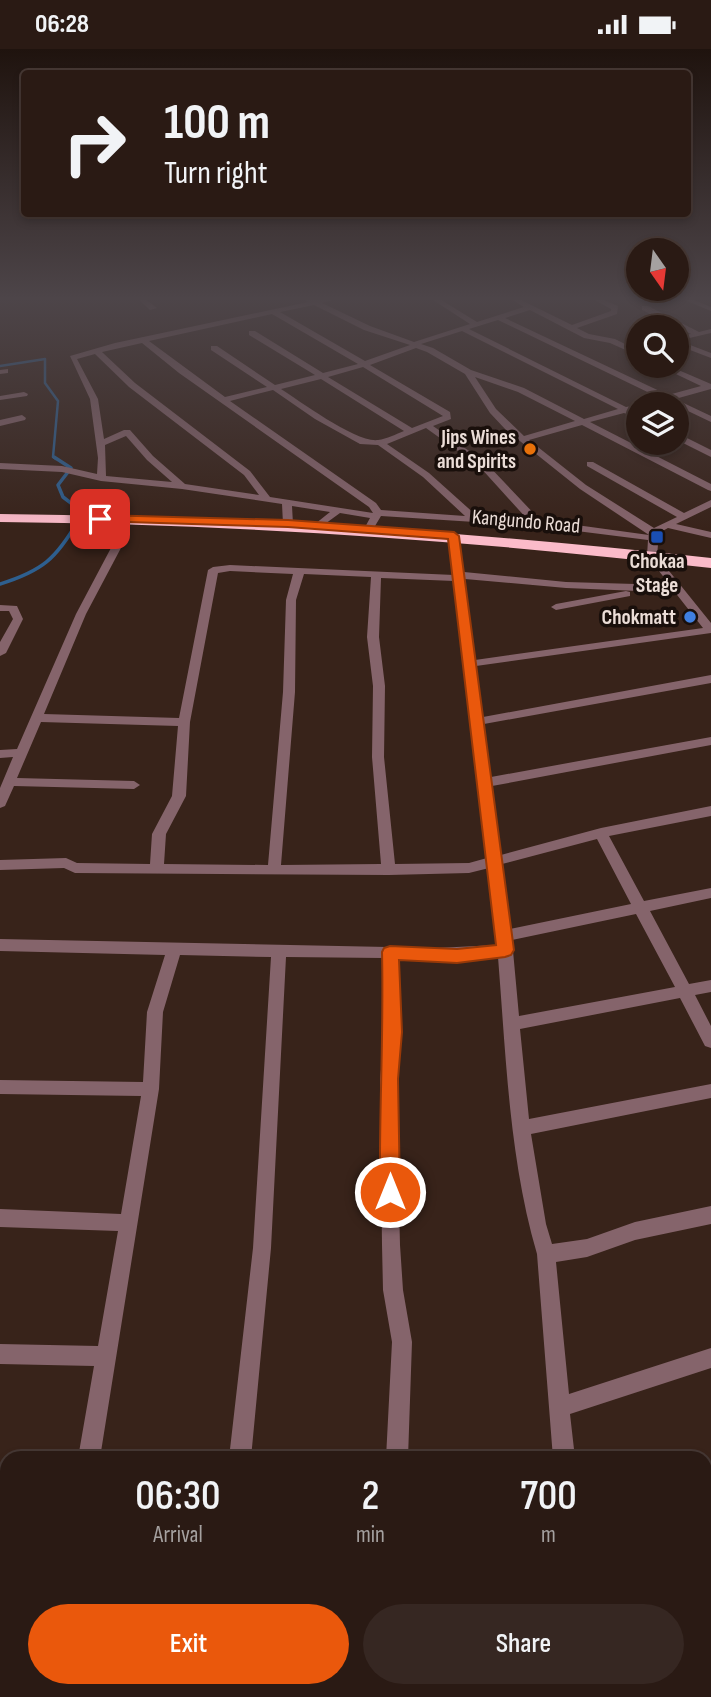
<!DOCTYPE html>
<html lang="en">
<head>
<meta charset="utf-8">
<style>
  :root { --surface:#2a1a14; --page:#362722; --text:#f1f3f6; --muted:#a5a1a0; --line:#463834; --accent:#ea580c }
  body { margin:0; font-family:"Sofia Sans Condensed",sans-serif; background:var(--page); color:var(--text); height:100vh; display:flex; flex-direction:column; font-size:26px; white-space:nowrap }
  * { box-sizing:border-box; margin:0 }
  p { font-size:23px; color:var(--muted) }
  .icon { flex:none; width:38px; height:38px; fill:none; stroke:currentColor; stroke-width:2; stroke-linecap:round; stroke-linejoin:round }
  .map { position:relative; flex:1; overflow:hidden }
  .panel { position:absolute; left:0px; top:1402px; width:712px; height:247px; display:flex; flex-direction:column; background:var(--surface); border-radius:21px 21px 0 0; box-shadow:0 4px 10px #0003,0 0 0 2px var(--line) }
  .panel>* { flex:none }
  .hud { position:absolute; left:21px; top:21px; width:670px; height:147px; border-radius:7px; box-shadow:0 4px 10px #0003,0 0 0 2px var(--line); background:#2a1a14; color:var(--text); overflow:hidden }
  .needle { width:46px; rotate:166deg }
  .buttons { position:absolute; left:626px; top:189px; display:grid; gap:14px }
  .buttons a { display:grid; place-items:center; width:63px; height:63px; border-radius:50%; background:var(--surface); box-shadow:0 4px 10px #0003,0 0 0 2px var(--line); font-size:35px }
  .pin { position:absolute; display:grid; place-items:center; width:60px; height:60px; color:#fff; margin:-30px; border-radius:14px; box-shadow:0 4px 10px #0006 }
  .me { position:absolute; width:77px; margin:-38px; rotate:0deg; stroke-linejoin:round; filter:drop-shadow(0 0 5px #0008) }
  .turn { display:flex; align-items:center; gap:24px; height:147px; padding:0 28px; font-size:32px }
  .turn .icon { width:91px; height:91px; stroke-width:2.5 }
  .turn b { display:block; font-size:49px; line-height:60px }
  .eta { display:flex; justify-content:space-evenly; align-items:center; height:119px; text-align:center }
  .eta b { font-size:42px; font-weight:600; line-height:49px }
  .cta { display:flex; gap:14px; margin-top:auto; padding:14px 28px }
  .cta a { flex:1; height:80px; border-radius:42px; background:var(--accent); color:#fff; font-size:28px; font-weight:600; line-height:80px; text-align:center }
  .cta a+a { background:var(--page); color:var(--text) }
  .status { display:flex; justify-content:space-between; align-items:center; height:49px; padding:0 35px; background:var(--surface); direction:ltr }
  .status svg { height:19px; fill:currentColor }
  .map>svg:first-child { display:block }
</style>
</head>
<body>
<div class="status"><b>06:28</b><svg viewBox="0 0 49 12"><path d="M0 12V9h3v3zM5 12V6h3v6zM10 12V3h3v9zM15 12V0h3v12zM26 1h20v11H26zM47 4h2v5h-2z"/></svg></div>
<div class="map">
<svg width="711" height="1648" viewBox="0 0 711 1648">
  <rect width="100%" height="100%" fill="#38231a"/>
  <g fill="none" stroke-linecap="round" stroke-linejoin="round">
    <polyline stroke="#2e5f8f" stroke-width="2.5" points="0,317 45,310 45,334 58,352 53,408 56,410"/>
    <g stroke="#2e5f8f" stroke-width="3.5">
      <polyline points="54,408 71,419 58,436 63,448 80,461"/>
      <path d="M0,535c42,-13 56,-25 78,-63"/>
    </g>
    <g fill="#85646b" fill-rule="evenodd">
      <polygon points="137,249 144,249 157,259 150,261"/>
      <path d="M302,249l14,2 24,-2 -18,5 48,23 44,16 56,-18 -40,-26h8l39,24 47,-15 -15,-9h8l55,27 39,-14v-2l-20,-11h8l19,8 -1,8 -40,14 12,6 26,5 24,12v5l-29,-13 -26,-5 -54,-28 -25,8 163,77 33,-9 -42,-20h10l42,18v5l-36,10 36,17v6l-44,-21 -25,3 18,-6 -162,-78 -29,9 157,78 16,-3h-3v5l-7,1 7,4v5l-15,-6 -34,9 121,62v7l-3,-1 -126,-65 -53,15 57,45 68,43 23,-11 -90,-51v-4h6l91,51 27,-13v7l-35,17 35,8v6l-43,-10 -9,5 -2,23 54,67v10l-235,33 7,51 228,-42v8l-227,41 7,53 220,-40v8l-219,41 9,69 100,-27 110,-22v10l-102,20 35,65 67,-13v10l-61,13 39,73 22,-4v12l-16,3 16,31v22l-6,-2 -25,-48 -160,31 9,90 182,-35v14l-180,36 15,90 6,20 35,-5 48,-17 76,-16v18l-76,16 -48,17 -31,5 13,132 142,-46v20l-141,46 5,44h-22l-16,-204c-28,-96 -31,-198 -39,-297l-45,3 -55,-1 3,73 -5,47 4,166 3,45 9,52 -4,116h-22l6,-116 -9,-52 -1,-45 -2,-166 5,-47 -2,-74 -97,-1 -15,291 -20,210h-22l24,-210 18,-291 -91,-2 -17,57 -4,77 -59,369h-22l16,-92 -94,-2v-20l98,2 20,-115 -118,-4v-18l121,5 20,-118 -141,-2v-14l143,2 4,-70 18,-57 -165,-4v-12l436,9 61,-3 -8,-77 -20,5 -80,2 -314,-2 -11,-5 -64,2v-10l66,-2 11,5 73,1 2,-30 20,-38 6,-70 -137,-4 -24,56 117,3 6,4 -6,4 -120,-3 -9,20 -5,2v-20l13,-31 -13,1v-8l17,-1 59,-135 36,-68 11,-29 8,2 -9,27 -36,68 -42,100 135,4 29,-148 5,-3 17,-2 224,10 -5,-39 5,-3 5,3 5,36 102,10 104,3 -23,-29 1,-16 -111,-14 -156,-10 -9,15 -3,1 -5,-3 6,-11 -30,-5 -22,16 -5,-3 2,-2 15,-12 -38,-6 1,18 -5,3 -5,-3 -1,-20 -100,-15 -81,-8 -39,-9 -62,-3v-6l62,3 35,8 1,-16 -8,-59 -20,-43 45,-13 193,-41zM314,256l50,25 46,15 -45,16 -85,-49zM272,265l86,50 -35,9 -68,-42h-6v4l66,40 -40,10 -58,-39h-6v4l56,37 -42,10 -76,-56zM462,282l156,78 -34,10 -60,-31 -53,-18 -38,-22 -12,-4zM142,294l37,30 190,134 4,6 -103,-16 -20,-26 -115,-88 -33,-31zM416,299l11,4 38,22 25,39 16,17 74,59 69,46 -109,-15 -55,-58 -52,-36 18,-7 -1,-7 -80,-47zM95,305l34,33 115,88 15,20 -74,-11 -32,-28 -23,-26h-6l-20,9 -6,-40 -21,-40zM363,318l80,49 -31,12 -84,-51zM475,328l43,15 57,29 -51,15 -28,-27zM321,330l83,52c-8,3 -17,8 -26,9 -22,3 -78,-39 -97,-51zM273,341l42,29 45,25 18,1 45,32 42,39 -84,-6 -5,-7 -146,-102zM426,379l53,38 49,54 -51,-4 -48,-43 -42,-29zM126,387l21,24 25,22 -66,-6 -1,-31zM230,522l63,3 -7,26 -3,92 -15,173 -104,-1 2,-30 20,-38 4,-74 28,-149zM304,525l67,3 -4,60 6,49 -1,71 9,107 -100,1 14,-173 1,-92zM381,529l73,3 33,277 -18,5 -74,1 -11,-107 1,-71 -6,-49zM465,530l101,9 96,4 12,-1 29,37 -228,32zM597,790l34,65 -121,25 -8,-65zM636,865l39,73 -156,29 -7,-76z"/>
      <polygon points="680,249 689,249 711,258 711,262"/>
      <polygon points="642,257 648,257 699,283 711,280 711,284 685,290 685,286 691,285 642,261"/>
      <polygon points="677,291 711,304 711,309 677,296"/>
      <polygon points="8,320 8,324 0,325 0,321"/>
      <polygon points="24,343 28,345 27,347 0,351 0,347"/>
      <polygon points="22,366 26,369 25,371 0,377 0,371"/>
      <polygon points="677,384 711,401 711,408 677,391"/>
      <polygon points="626,542 630,543 630,547 556,561 551,558 556,555"/>
      <polygon points="0,556 17,557 23,570 6,604 0,607 0,593 13,570 9,562 0,562"/>
      <polygon points="711,1476 711,1498 705,1500 705,1478"/>
      <rect x="397" y="1642" width="24" height="6"/>
      <polygon points="566,1642 590,1642 592,1648 568,1648"/>
    </g>
    <path fill="#fbbbc9" fill-rule="evenodd" d="M0,465c238,2 474,18 711,44v10c-237,-27 -473,-44 -711,-46z"/>
  </g>
  <linearGradient id="sky" x2="0" y2="1"><stop stop-color="#1f130e"/><stop offset="0.52" stop-color="#4d4549"/><stop offset="1" stop-color="#4d4549" stop-opacity="0"/></linearGradient>
  <rect width="711" height="480" fill="url(#sky)"/>
  <path fill="#ea580c" stroke="#983908" stroke-width="2" d="M100,466l188,5 166,12 5,4 55,414 -3,5 -6,2 -48,6 -58,-3 3,72 -4,47 2,113 -3,6 -7,3 -7,-3 -3,-6c-1,-80 4,-160 2,-240l2,-4 6,-2 67,3 39,-4 -48,-406 -160,-12 -192,-6v-5z"/>
  <circle fill="#e8710a" stroke="#190f0b" stroke-width="2.5" cx="530" cy="400" r="7"/>
  <rect fill="#1a4fb4" stroke="#190f0b" stroke-width="2.5" x="650" y="481" width="14" height="14" rx="3.5"/>
  <circle fill="#3f7fe0" stroke="#190f0b" stroke-width="2.5" cx="690" cy="568" r="7"/>
  <g text-anchor="middle" stroke-width="7" stroke-linejoin="round" paint-order="stroke">
    <g font-size="21" font-weight="bold" fill="#ebddd7" stroke="#190f0b" text-anchor="end">
      <text x="516" y="395">Jips Wines<tspan x="516" dy="24">and Spirits</tspan></text>
      <text x="657" y="519" text-anchor="middle">Chokaa<tspan x="657" dy="24">Stage</tspan></text>
      <text x="676" y="575">Chokmatt</text>
    </g>
    <g font-size="21" fill="#ebddd7" stroke="#190f0b">
      <text transform="translate(526 472) rotate(5)" y="7">Kangundo Road</text>
    </g>
  </g>
</svg>
<div class="buttons">
<a><svg class="needle" viewBox="-14 -14 28 28"><path d="M0-13l5 13h-10z" fill="#e53935"/><path d="M0 13l5-13h-10z" fill="#a5a1a0"/></svg></a>
<a><svg class="icon" aria-label="search" viewBox="0 0 24 24"><circle cx="10" cy="10" r="6"/><path d="M15 15l6 6"/></svg></a>
<a><svg class="icon" aria-label="layers" viewBox="0 0 24 24"><path d="M12 4l9 5-9 5-9-5zM3 14l9 5 9-5"/></svg></a>
</div>
<div class="pin" style="left:100px;top:470px;background:#d93025"><svg class="icon" aria-label="arrive" viewBox="0 0 24 24"><path d="M6 21V4h12l-3 4 3 4H6"/></svg></div>
<svg class="me" style="left:390px;top:1143px" viewBox="-20 -20 40 40"><circle r="17" fill="#ea580c" stroke="#fff" stroke-width="3"/><path d="M0-11L8 9 0 5-8 9z" fill="#fff"/></svg>
<div class="hud">
<div class="turn"><svg class="icon" aria-label="right" viewBox="0 0 24 24"><path d="M7 20v-9h11M14 6l5 5-5 5"/></svg><div><b>100 m</b>Turn right</div></div>
</div>
<section class="panel">
<div class="eta">
<div><b>06:30</b><p>Arrival</p></div>
<div><b>2</b><p>min</p></div>
<div><b>700</b><p>m</p></div>
</div>
<div class="cta"><a>Exit</a><a>Share</a></div>
</section>
</div>
</body>
</html>
